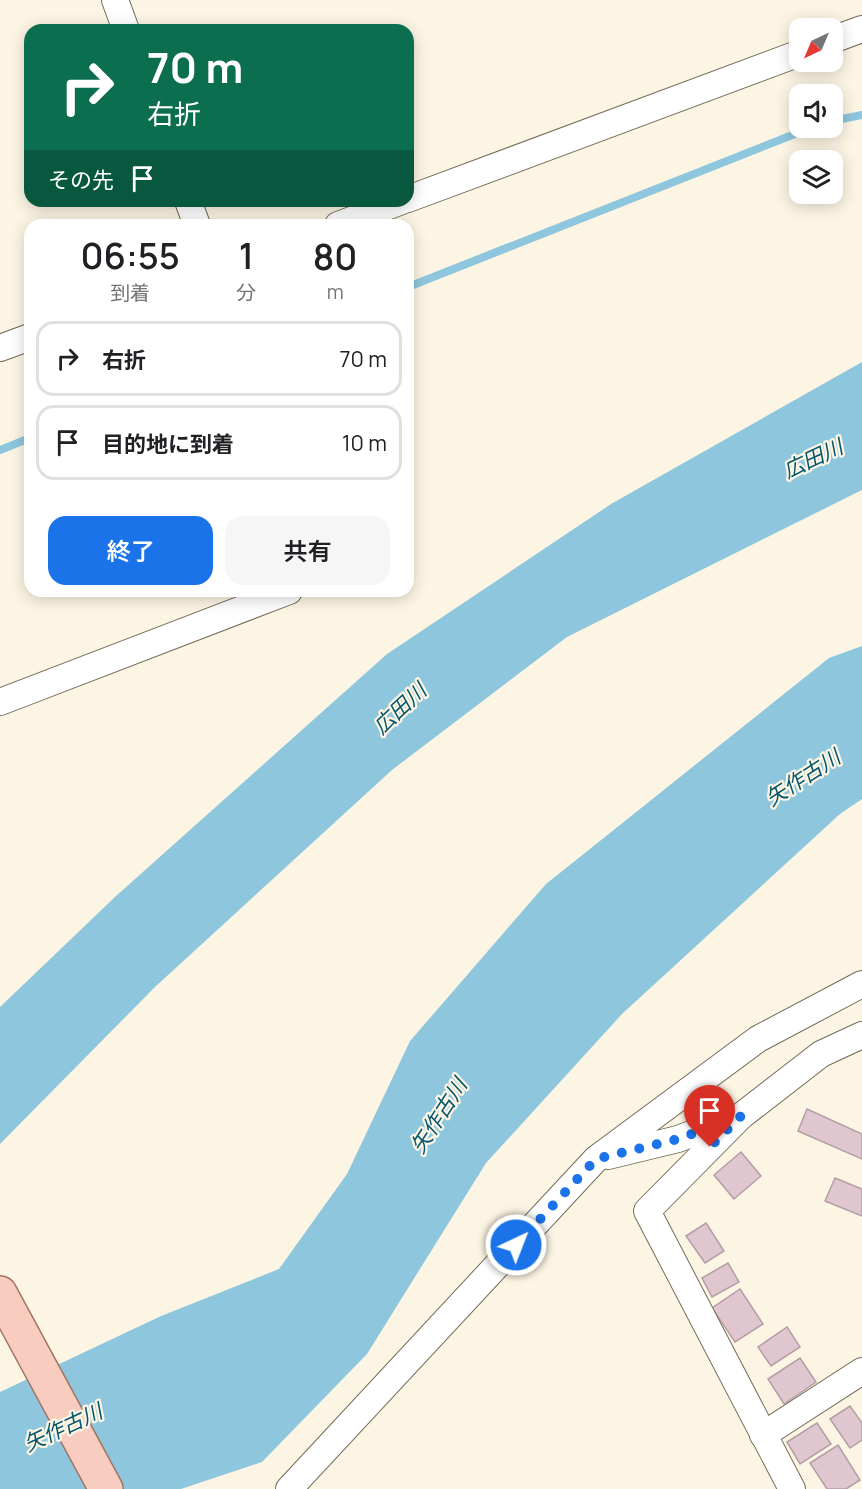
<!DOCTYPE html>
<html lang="ja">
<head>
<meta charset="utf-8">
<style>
  :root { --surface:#fff; --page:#f6f6f6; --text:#202124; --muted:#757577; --line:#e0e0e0; --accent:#1a73e8 }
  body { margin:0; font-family:Manrope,"Noto Sans JP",sans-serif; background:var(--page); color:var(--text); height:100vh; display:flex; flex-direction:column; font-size:22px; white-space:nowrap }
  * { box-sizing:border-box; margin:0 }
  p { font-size:20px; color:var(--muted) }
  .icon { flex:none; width:33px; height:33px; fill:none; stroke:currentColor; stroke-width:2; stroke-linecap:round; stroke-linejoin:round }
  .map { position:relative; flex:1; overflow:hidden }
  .panel { position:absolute; left:24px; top:219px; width:390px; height:378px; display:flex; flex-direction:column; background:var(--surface); border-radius:18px; box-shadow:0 3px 15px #0003 }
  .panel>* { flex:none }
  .top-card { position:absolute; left:24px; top:24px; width:390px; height:183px; border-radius:18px; box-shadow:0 3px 15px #0003; background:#0b6e4f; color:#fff; overflow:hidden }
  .needle { width:39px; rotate:224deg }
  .fabs { position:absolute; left:789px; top:18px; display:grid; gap:12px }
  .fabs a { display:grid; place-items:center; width:54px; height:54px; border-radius:12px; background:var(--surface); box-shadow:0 3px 15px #0003; font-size:30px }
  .pin { position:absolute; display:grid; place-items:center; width:51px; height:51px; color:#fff; margin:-62px -26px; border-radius:50% 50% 50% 0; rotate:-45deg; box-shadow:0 0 6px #0007 }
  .pin .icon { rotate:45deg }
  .me { position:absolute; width:66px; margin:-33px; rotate:43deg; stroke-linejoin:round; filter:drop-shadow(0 0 4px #0008) }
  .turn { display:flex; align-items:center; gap:21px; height:126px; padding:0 24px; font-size:27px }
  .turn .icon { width:78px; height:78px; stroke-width:2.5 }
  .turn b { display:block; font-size:42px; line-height:51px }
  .then { display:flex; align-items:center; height:57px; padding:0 24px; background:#0003; gap:12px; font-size:22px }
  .eta { display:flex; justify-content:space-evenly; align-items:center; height:102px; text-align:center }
  .eta b { font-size:36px; font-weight:600; line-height:42px }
  .action { display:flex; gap:12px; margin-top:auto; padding:12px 24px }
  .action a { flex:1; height:69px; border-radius:18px; background:var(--accent); color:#fff; font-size:24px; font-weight:600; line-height:69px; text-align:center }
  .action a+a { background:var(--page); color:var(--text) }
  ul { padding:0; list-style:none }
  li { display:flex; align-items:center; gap:18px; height:75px; margin:0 12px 9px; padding:0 12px; border:3px solid var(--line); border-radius:18px }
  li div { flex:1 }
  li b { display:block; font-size:22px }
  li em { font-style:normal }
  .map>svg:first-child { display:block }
</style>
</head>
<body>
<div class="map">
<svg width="862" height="1489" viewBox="0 0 862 1489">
  <rect width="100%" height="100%" fill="#fdf5e4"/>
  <g fill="#8ec7dd">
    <polygon points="862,362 862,490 567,637 392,770 155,987 0,1144 0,1007 116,896 387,654 611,504"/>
    <polygon points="862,646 862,799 840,814 622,1014 486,1163 367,1354 262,1462 181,1489 0,1489 0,1392 161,1316 279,1269 347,1174 410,1041 546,884 829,658"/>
  </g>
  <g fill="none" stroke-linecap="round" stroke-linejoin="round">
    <g stroke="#8ec7dd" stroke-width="8">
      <polyline points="832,121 862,115"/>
      <polyline points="408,287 810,128"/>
      <polyline points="0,450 30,438"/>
    </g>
  </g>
  <g fill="#e0c7cf" stroke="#b59da5" stroke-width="1.5">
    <polygon points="807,1109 862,1134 862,1159 798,1131"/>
    <polygon points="741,1152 761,1176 734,1199 714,1175"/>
    <polygon points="835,1178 862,1189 862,1216 825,1201"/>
    <polygon points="706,1223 724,1251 705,1263 686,1236"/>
    <polygon points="728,1263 739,1282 712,1297 702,1278"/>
    <polygon points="740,1289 763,1324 735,1342 712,1308"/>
    <polygon points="787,1327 800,1347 771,1366 758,1347"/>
    <polygon points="800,1358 816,1382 784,1404 768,1379"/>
    <polygon points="850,1406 862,1423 862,1440 850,1448 830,1419"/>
    <polygon points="817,1423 831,1444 800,1464 787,1442"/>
    <polygon points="838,1445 860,1480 846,1489 827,1489 810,1463"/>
  </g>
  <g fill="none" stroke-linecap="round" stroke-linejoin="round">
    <g stroke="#746b59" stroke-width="28">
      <g id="minor">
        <polyline points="115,0 126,30"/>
        <polyline points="832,40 862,29"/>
        <polyline points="408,199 800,53"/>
        <polyline points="188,201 197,225"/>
        <polyline points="338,225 402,201"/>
        <polyline points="0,348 30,337"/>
        <polyline points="0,702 289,591"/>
        <polyline points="608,1156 678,1139 733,1118"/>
        <polyline points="763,1435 862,1371"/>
        <polyline points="289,1489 596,1159 758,1039 862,984"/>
        <polyline points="792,1489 647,1211 741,1116 821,1054 862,1035"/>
      </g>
    </g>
    <g stroke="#a37363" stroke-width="36">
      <polyline id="major" points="0,1293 106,1489"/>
    </g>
    <use href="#minor" stroke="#fff" stroke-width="26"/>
    <use href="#major" stroke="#f8cdc0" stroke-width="33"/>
  </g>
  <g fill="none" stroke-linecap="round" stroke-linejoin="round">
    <polyline stroke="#1a73e8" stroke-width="10" stroke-dasharray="0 18" points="516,1245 596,1159 678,1139 741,1116 710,1147"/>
  </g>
  <g text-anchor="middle" stroke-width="4.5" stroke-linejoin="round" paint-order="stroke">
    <g font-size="21" font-style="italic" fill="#04566d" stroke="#fdf5e4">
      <text transform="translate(813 459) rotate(-25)" y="7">広田川</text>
      <text transform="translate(400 709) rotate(-43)" y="7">広田川</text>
      <text transform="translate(803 778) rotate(-33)" y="7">矢作古川</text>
      <text transform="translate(439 1116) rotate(-57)" y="7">矢作古川</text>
      <text transform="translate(63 1428) rotate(-25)" y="7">矢作古川</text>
    </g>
  </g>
</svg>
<div class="fabs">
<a><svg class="needle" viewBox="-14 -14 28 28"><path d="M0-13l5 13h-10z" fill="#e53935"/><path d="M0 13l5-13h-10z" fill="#757577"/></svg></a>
<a><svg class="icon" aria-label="sound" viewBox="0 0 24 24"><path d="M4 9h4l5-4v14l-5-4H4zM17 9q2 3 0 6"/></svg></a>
<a><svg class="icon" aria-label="layers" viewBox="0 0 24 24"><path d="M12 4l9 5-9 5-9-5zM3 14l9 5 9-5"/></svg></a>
</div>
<div class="pin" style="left:710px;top:1147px;background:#d93025"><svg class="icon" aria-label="arrive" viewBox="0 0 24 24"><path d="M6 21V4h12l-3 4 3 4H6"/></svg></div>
<svg class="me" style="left:516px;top:1245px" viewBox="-20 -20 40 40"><circle r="17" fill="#1a73e8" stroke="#fff" stroke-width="3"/><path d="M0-11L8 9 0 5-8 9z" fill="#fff"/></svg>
<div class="top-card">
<div class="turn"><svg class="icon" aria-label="right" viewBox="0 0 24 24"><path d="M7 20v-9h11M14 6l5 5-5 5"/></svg><div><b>70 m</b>右折</div></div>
<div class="then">その先<svg class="icon" aria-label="arrive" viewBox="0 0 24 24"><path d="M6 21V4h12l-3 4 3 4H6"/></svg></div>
</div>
<section class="panel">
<div class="eta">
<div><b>06:55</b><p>到着</p></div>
<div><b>1</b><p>分</p></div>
<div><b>80</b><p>m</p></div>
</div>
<ul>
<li><svg class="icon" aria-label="right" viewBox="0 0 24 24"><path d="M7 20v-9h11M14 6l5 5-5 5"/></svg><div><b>右折</b></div><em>70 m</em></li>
<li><svg class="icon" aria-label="arrive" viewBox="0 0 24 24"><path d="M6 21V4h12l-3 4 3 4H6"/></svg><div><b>目的地に到着</b></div><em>10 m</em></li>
</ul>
<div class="action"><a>終了</a><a>共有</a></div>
</section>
</div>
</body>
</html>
